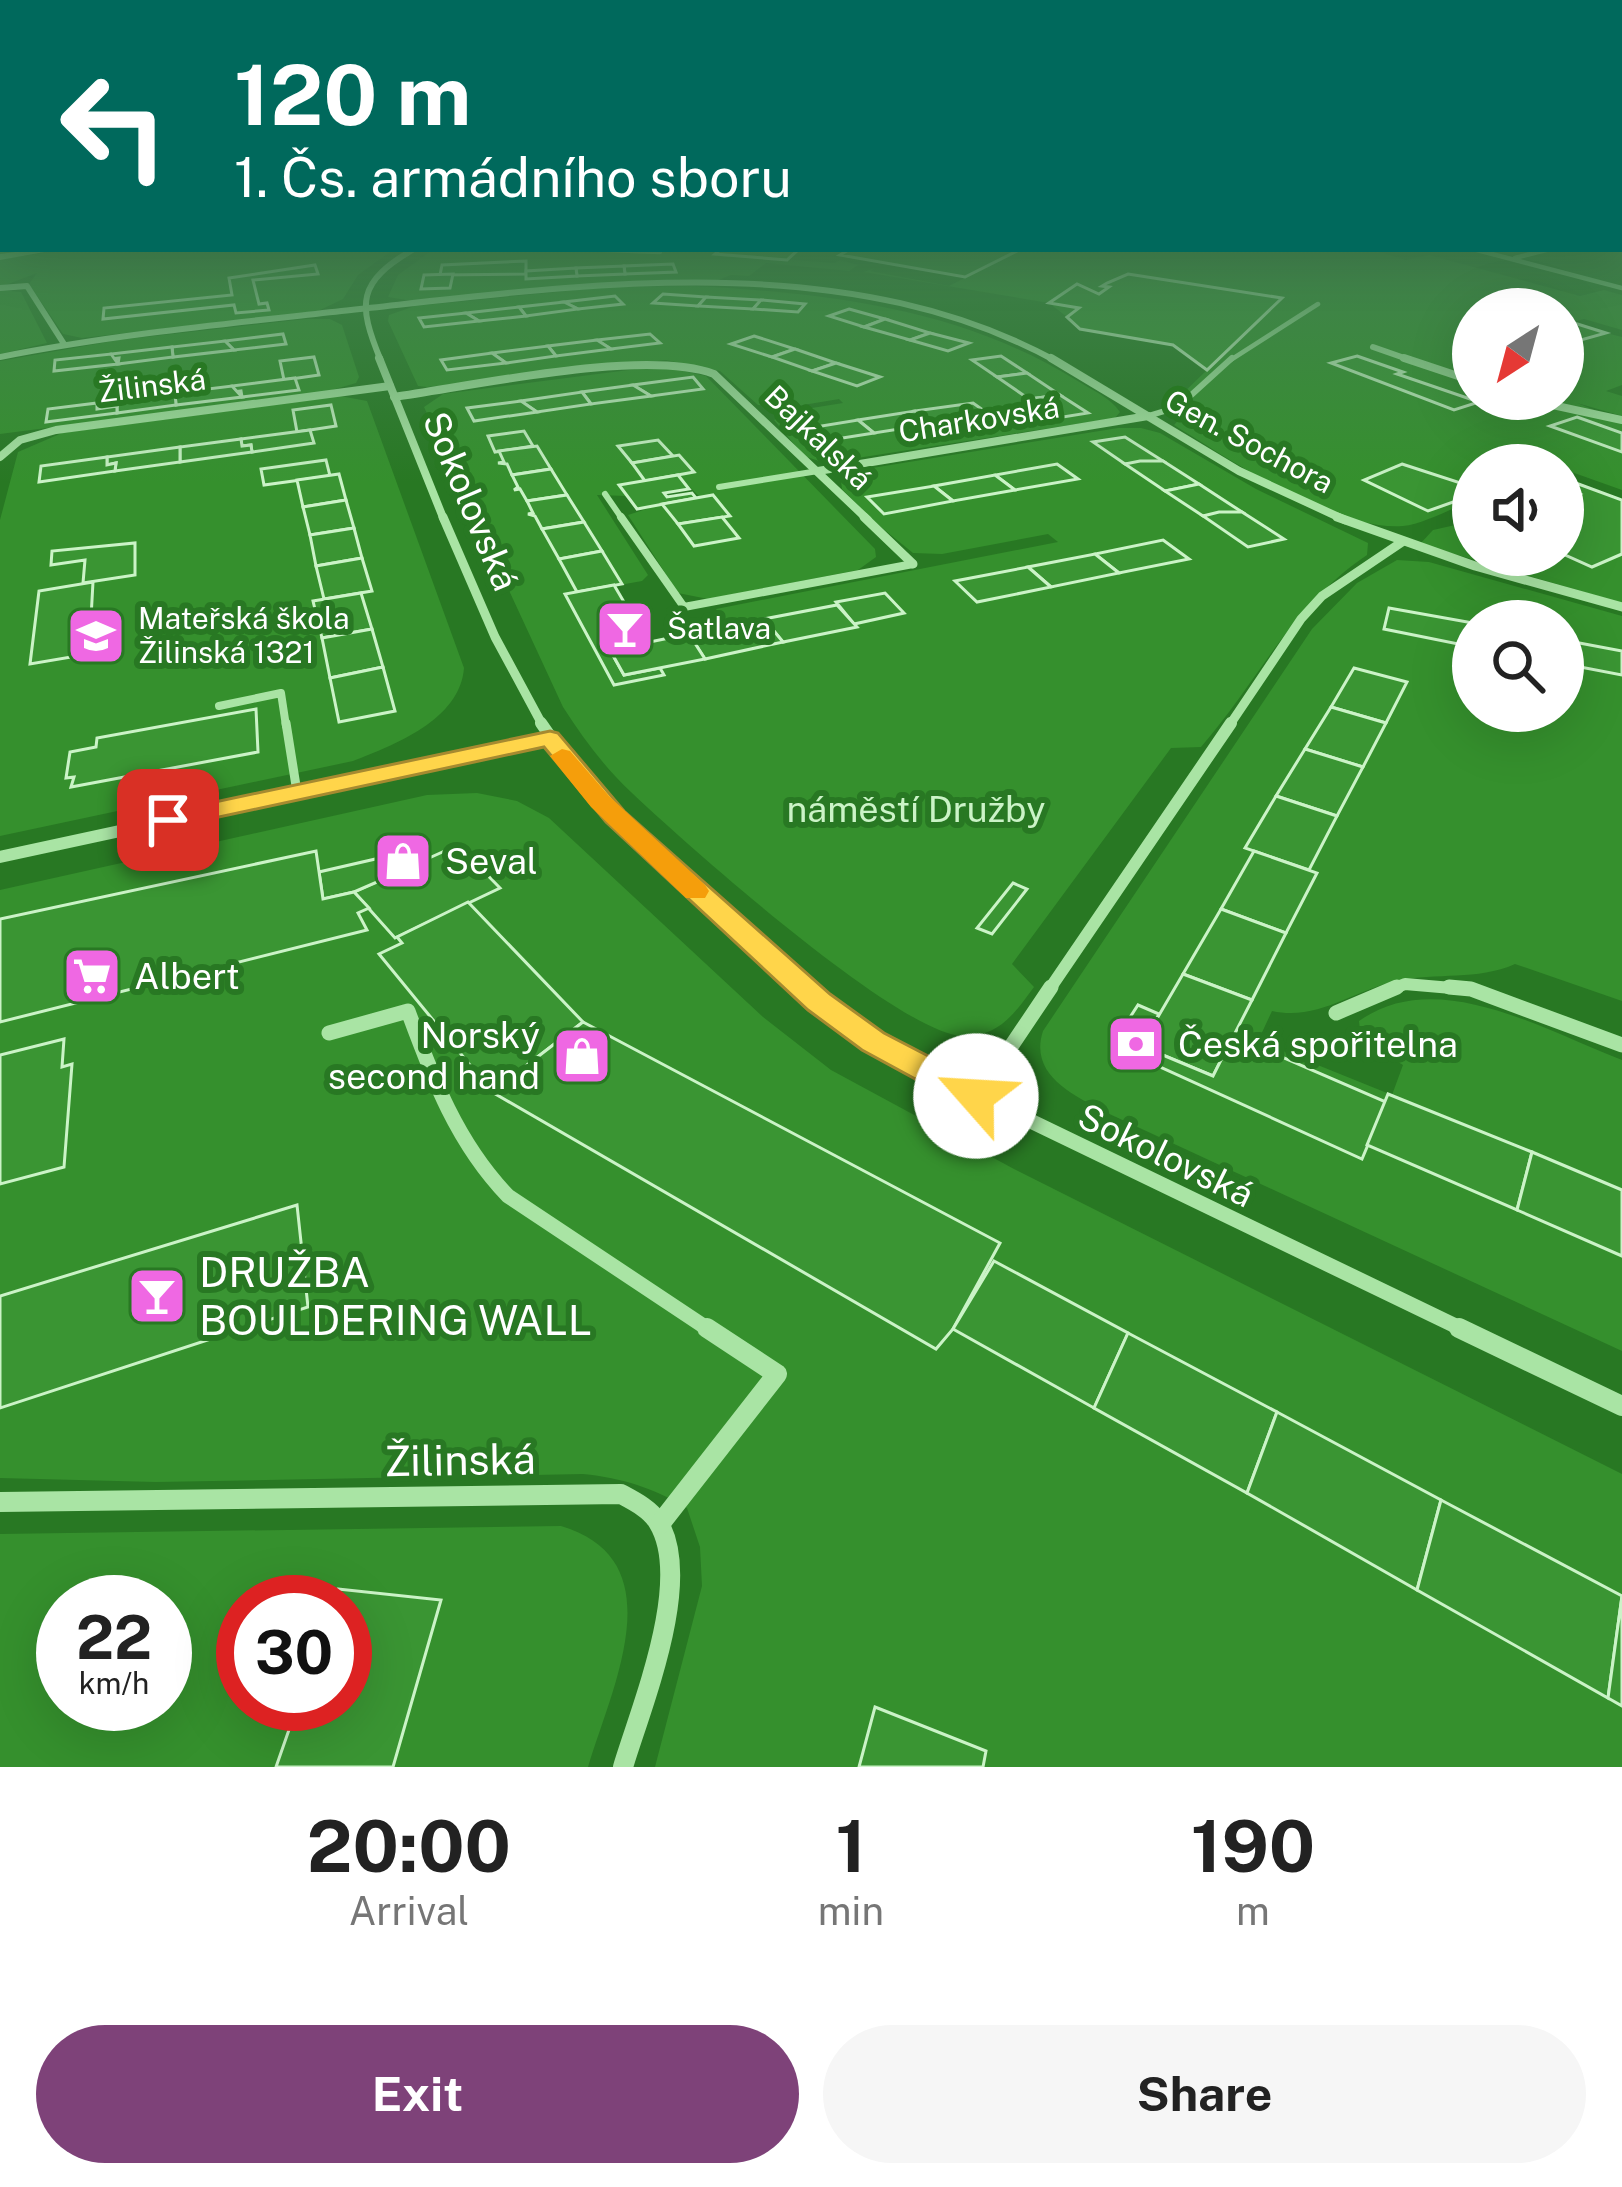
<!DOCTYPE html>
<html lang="en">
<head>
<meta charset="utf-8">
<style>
  :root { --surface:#fff; --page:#f6f6f6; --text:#222; --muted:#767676; --accent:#7e4279 }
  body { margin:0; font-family:"Public Sans",sans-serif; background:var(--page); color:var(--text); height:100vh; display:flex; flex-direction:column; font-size:45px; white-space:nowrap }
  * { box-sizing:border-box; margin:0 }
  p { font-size:39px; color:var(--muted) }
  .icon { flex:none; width:66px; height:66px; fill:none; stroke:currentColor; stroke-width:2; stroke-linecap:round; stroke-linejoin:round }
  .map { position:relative; height:1767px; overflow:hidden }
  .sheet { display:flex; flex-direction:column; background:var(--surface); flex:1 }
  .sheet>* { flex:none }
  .banner { position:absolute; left:0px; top:0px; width:1623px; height:252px; box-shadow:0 12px 48px #0002; background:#00695c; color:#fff; overflow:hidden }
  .needle { width:78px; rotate:216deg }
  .controls { position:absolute; left:1452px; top:288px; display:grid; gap:24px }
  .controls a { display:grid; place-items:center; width:132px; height:132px; border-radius:50%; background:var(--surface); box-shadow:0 12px 48px #0002; font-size:60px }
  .speed { position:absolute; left:36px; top:1575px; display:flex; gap:24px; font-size:60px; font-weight:700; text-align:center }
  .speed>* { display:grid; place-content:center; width:156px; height:156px; border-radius:50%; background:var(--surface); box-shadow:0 12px 48px #0002; line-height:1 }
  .speed small { font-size:30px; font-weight:400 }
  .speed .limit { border:18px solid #d22; background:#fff; color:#111 }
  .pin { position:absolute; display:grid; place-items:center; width:102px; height:102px; color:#fff; margin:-51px; border-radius:24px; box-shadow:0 6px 18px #0006 }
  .me { position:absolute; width:132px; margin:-66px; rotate:296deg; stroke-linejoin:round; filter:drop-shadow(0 0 9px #0008) }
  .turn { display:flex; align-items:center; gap:42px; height:252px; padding:0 36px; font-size:54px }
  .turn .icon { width:156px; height:156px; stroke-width:2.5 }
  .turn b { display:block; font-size:84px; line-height:102px }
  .eta { display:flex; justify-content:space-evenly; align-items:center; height:204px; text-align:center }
  .eta b { font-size:72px; font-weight:700; line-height:84px }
  .button { display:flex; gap:24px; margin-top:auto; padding:24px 36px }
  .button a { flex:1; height:138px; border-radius:72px; background:var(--accent); color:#fff; font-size:48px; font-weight:700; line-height:138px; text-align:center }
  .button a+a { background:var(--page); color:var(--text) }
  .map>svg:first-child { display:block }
</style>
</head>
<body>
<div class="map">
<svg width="1622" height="1767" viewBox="0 0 1622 1767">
  <rect width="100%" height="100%" fill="#287823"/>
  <g fill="#35902d" fill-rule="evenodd">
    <path d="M77,249h317l-36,26 -15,24 -25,12 -236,27 -19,-4 -34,-50 8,-11 -37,14v-28zM315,265l2,9 -64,6 6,24 8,-1 1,7 -31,3 -3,-8 -130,13 1,-10 127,-13 -1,-17z"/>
    <polygon points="434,249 721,249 716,254 834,263 840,260 858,265 849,271 766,263 749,276 731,275 713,282 599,283 412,301 388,297 398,275"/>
    <path d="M1021,249h348l37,11 23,-5 151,41 24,-6 18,5v35l-38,-11 -21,6v-16h-90v90h90v-54l43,-12 16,4v48l-16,6 16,5v20l-45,-13 45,18v69l-59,-21v-4l-37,-9 -24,9h-29v35c-21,8 -49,24 -70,26 -69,5 -171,-65 -229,-101l22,-24 -17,-4 28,-27 -34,-25 -93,-18 -31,-24 -185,-31 11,-4 -5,3 79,15z"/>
    <path d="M694,286c133,7 266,22 382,94 14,9 34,17 44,32l-5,6 -290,45 -21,-7 -30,-36 19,-9 50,-8 -4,-4 -48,8 -33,-2 -38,-34 -54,-11 -239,27 -9,-1 -30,-65 1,-6 26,-9 193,-19z"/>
    <polygon points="0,290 21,292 47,343 0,354"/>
    <polygon points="306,319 330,319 342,325 359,377 356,383 325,392 0,434 0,361 119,340"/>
    <path d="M660,366l46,10 169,173 1,8 -18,13 -150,29 -30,-6 -50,-78 34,-11 32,42 44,-10 -60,-61 15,-4 -13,-15h-7l-14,-16 -39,6 25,35 -25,4 7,11 -30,-1 51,80 -6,6 -28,5 34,57 79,-16 -11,-18 342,-67 -10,-8 -106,20 -29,-1 -37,-30 -34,-34 -1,-8 31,-13 246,-40h23l19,5 96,56 112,54 -1,12c-78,53 -107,124 -166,192l-30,1 -159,216 22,23c-19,26 -36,51 -72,49 -65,-4 -275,-191 -330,-243 -28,-26 -49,-55 -69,-86l-139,-300 19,-13z"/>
    <path d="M340,396l27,5 97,267c-4,52 -70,77 -111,93l-353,75v-316l18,-68 44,-19z"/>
    <polygon points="1473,521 1473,555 1563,554 1592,566 1622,554 1622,603 1420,544 1433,530"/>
    <path d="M1397,560l32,2 193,54v385l-107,-37c-38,17 -78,8 -119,17 -44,10 -78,40 -124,30l-14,30 134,54 11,-30 -42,-26 -2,-18c78,-56 186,10 263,39v291l-519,-240c-32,-17 -74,-37 -60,-80l269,-402 45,-46zM1473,621h90v90h-90z"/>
    <path d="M477,793l40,8 32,17 214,199 68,53 183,99 608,305v293h-967l47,-181 -2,-39 -13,-39c-34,-20 -64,-30 -104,-34l-427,8 -156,-4v-588l427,-95z"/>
    <path d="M561,1526c115,34 51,161 27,241h-588v-233zM63,1602h102v102h-102zM243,1602h102v102h-102z"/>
  </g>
  <g fill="#3a9533" stroke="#cbf3c7" stroke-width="3">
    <polygon points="721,249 786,249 798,250 787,260 715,254"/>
    <polygon points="850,249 1021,249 965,277 840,255"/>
    <polygon points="526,261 526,274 440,275 442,265"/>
    <polygon points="673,264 676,272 625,274 624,266"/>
    <polygon points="315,265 318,274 253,280 259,304 267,303 269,310 236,313 234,305 103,319 104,308 232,295 229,278"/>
    <polygon points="624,266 625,274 577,276 576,268"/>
    <polygon points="576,268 577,276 526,279 526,271"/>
    <polygon points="453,274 450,288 421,289 424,275"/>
    <polygon points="1128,274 1282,298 1207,370 1173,345 1080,329 1067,317 1079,308 1049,303 1077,284 1099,294 1109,287 1102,286 1107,283"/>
    <polygon points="663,294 706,297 698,306 653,303"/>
    <polygon points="615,296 623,304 578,309 564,302"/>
    <polygon points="706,297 761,300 753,309 698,306"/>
    <polygon points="761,300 805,304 798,312 753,309"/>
    <polygon points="564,302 578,309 526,316 519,307"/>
    <polygon points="519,307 526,316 479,321 466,313"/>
    <polygon points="849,309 885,319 864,327 829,316"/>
    <polygon points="466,313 479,321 424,327 419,318"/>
    <polygon points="885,319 930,333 910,340 864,327"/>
    <polygon points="1571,322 1606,333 1563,345 1563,325"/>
    <polygon points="930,333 969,343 948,351 910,340"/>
    <polygon points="283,334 286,344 234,350 225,341"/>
    <polygon points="650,334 660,343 611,349 597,340"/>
    <polygon points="754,336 795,349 772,357 731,344"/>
    <polygon points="597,340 611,349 556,356 548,346"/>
    <polygon points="225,341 234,350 173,357 172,347"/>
    <polygon points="548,346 556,356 506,363 492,353"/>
    <polygon points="172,347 173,357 118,364 119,358 111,359 111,354"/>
    <polygon points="795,349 836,363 812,371 772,357"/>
    <polygon points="492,353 506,363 447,370 441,360"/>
    <polygon points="111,354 118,364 54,371 55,360"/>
    <polygon points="1001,356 1027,373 997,377 972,360"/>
    <polygon points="1357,356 1403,372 1397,374 1479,402 1454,410 1331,363"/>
    <polygon points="314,357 319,375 284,380 280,361"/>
    <polygon points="836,363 880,377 857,386 812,371"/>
    <polygon points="1027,373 1060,395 1029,399 997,377"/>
    <polygon points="693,377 703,389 651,396 633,385"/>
    <polygon points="295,378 299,390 242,397 241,391 233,392 232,386"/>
    <polygon points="633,385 651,396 591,404 582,392"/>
    <polygon points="232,386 242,397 176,405 175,393"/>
    <polygon points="582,392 591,404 537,412 521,401"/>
    <polygon points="175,393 176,405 117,413 117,406 97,409 97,403"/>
    <polygon points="1060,395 1088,413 1057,418 1029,399"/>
    <polygon points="521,401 537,412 474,421 467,408"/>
    <polygon points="97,403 97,409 117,406 117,413 46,422 48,409"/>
    <polygon points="973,403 990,415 931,424 915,411"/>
    <polygon points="331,405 336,426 297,432 293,410"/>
    <polygon points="915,411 931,424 874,433 858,420"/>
    <polygon points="1577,417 1622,433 1622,452 1550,426"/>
    <polygon points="858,420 874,433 811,443 797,430"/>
    <polygon points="310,430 314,443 252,452 251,445 242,446 241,439"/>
    <polygon points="524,431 533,446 495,452 488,436"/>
    <polygon points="1125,437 1163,461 1125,464 1093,442"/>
    <polygon points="241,439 242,446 251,445 252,452 180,462 180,447"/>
    <polygon points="658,440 673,456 632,463 618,446"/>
    <polygon points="537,446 551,469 512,475 507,464 498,463 504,462 499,451"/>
    <polygon points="180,447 180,462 115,471 116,463 107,465 107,457"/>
    <polygon points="679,455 694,472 645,481 632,463"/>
    <polygon points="107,457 107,465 116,463 115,471 39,482 41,466"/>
    <polygon points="326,460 330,476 264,485 261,469"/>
    <polygon points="1140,461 1163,461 1199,484 1165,491 1125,464"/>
    <polygon points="1057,464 1078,479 1015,490 995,475"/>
    <polygon points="1402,464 1473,487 1473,495 1428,511 1364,480"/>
    <polygon points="551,469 567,495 527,501 520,489 514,490 518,487 512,475"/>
    <polygon points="339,474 346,500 303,507 297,480"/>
    <polygon points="678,475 689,489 664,493 667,497 692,493 696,498 637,509 619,485"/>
    <polygon points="995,475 1015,490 953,501 934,486"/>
    <polygon points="1573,482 1622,500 1622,554 1592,567 1563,554 1563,494 1571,498 1580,494 1563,485"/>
    <polygon points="1199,484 1242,512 1203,516 1165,491"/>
    <polygon points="934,486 953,501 884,514 867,497"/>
    <polygon points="567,495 584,522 542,529 535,516 528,514 533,513 527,501"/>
    <polygon points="713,495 730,516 678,524 662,504"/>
    <polygon points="346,500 354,528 310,535 303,507"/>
    <polygon points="1219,512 1242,512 1284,539 1248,547 1203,516"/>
    <polygon points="722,517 739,538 694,546 678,524"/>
    <polygon points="584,522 602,551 559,559 542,529"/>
    <polygon points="354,528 362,558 316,566 310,535"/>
    <polygon points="1163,540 1189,559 1119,573 1095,554"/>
    <polygon points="135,543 135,575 83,583 85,560 51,565 52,551"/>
    <polygon points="602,551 622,584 577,592 559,559"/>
    <polygon points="1095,554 1119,573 1051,587 1028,567"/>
    <polygon points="362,558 372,591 324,599 316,566"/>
    <polygon points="1028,567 1051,587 977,602 955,581"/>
    <polygon points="93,582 89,654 30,664 39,591"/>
    <polygon points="614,585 648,643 610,650 624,675 660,668 664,675 614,685 565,594"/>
    <polygon points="361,593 372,629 322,638 313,601"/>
    <polygon points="885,593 904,613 854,624 836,602"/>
    <polygon points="837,605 857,627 783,642 764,619"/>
    <polygon points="1389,608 1473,623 1473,647 1384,629"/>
    <polygon points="764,619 783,642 705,659 689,634"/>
    <polygon points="372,629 383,667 330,678 322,638"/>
    <polygon points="689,634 705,659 624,675 610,650"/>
    <polygon points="1574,642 1622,651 1622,675 1575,666"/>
    <polygon points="383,667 395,711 339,722 330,678"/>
    <polygon points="1354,668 1407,682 1386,723 1331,707"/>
    <polygon points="1331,707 1386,723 1363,767 1305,749"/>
    <polygon points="256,709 258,752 71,787 74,777 66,778 70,752 96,747 97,738"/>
    <polygon points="1305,749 1363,767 1337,816 1276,796"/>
    <polygon points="1276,796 1337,816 1309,870 1245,848"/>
    <polygon points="458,845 500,888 395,938 354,892"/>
    <polygon points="419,849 428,860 354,892 323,899 319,872"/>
    <polygon points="316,851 323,899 354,892 369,908 358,913 367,930 0,1022 0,919"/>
    <polygon points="1254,851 1317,873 1286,933 1221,909"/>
    <polygon points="1013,883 1027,889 992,934 977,928"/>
    <polygon points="468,902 583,1022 492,1092 379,954 402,943 397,937"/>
    <polygon points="1221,909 1286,933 1252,1000 1183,974"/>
    <polygon points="1183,974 1252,1000 1213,1076 1141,1046"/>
    <polygon points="1138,1005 1159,1014 1141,1046 1213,1076 1233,1036 1386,1102 1362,1159 1112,1045"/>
    <polygon points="583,1022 1000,1243 953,1329 936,1349 492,1092"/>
    <polygon points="64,1039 62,1067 72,1064 64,1167 0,1184 0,1055"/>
    <polygon points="1388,1094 1532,1152 1517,1210 1367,1145"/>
    <polygon points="1532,1152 1622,1190 1622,1256 1517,1210"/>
    <polygon points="297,1205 308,1307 0,1408 0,1296"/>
    <polygon points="994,1261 1128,1333 1094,1408 953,1329"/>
    <polygon points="1128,1333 1277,1412 1247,1493 1094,1408"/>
    <polygon points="1277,1412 1441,1500 1417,1590 1247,1493"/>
    <polygon points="1441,1500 1622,1596 1608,1698 1417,1590"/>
    <polygon points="338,1589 441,1600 393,1767 276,1767 298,1704 345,1704 345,1602 334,1602"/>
    <polygon points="1622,1596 1622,1706 1608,1698"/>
    <polygon points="875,1707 986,1751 983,1767 859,1767"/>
  </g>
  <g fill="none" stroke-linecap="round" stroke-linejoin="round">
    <g stroke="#a9e4a4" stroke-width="4.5">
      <polyline points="427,249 455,249"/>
      <polyline points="584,249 660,252"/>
      <polyline points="1473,249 1622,288"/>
      <polyline points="1515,258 1550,249"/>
      <polyline points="1229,361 1318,304"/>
    </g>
    <g stroke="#a9e4a4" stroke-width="6">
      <polyline points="1148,416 1178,407 1232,358"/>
      <polyline points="719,487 818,471"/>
      <polyline points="605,494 623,520"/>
    </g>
    <g stroke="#a9e4a4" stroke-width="8">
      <polyline points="621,517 684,607 913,564"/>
      <polyline points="219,706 281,693 286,726"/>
    </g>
    <polyline stroke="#a9e4a4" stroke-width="9" points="286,723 297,792"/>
    <g stroke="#a9e4a4" stroke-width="6">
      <polyline points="0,288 27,286 64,344"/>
      <polyline points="1373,347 1413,361"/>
      <path d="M0,357c116,-23 234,-34 351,-47 229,-25 493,-65 705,51"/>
      <path d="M381,361c-24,-58 -24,-79 33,-112"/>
    </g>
    <g stroke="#a9e4a4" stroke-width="8">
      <polyline points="379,358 444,520"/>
      <polyline points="1051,358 1239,471 1345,520"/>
      <polyline points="1404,358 1473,381"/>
      <path d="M394,397c79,-11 250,-49 320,-23l154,146"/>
      <polyline points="1524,399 1622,420"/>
      <polyline points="0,457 20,440 56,430 390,386"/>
      <polyline points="818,471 1148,416"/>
    </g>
    <g stroke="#a9e4a4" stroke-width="9">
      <polyline points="443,517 495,637 543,726"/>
      <polyline points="864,517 913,564"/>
      <polyline points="1337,517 1475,566 1622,607"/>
      <polyline points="1229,726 1301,619 1322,596 1402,542"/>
    </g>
    <g stroke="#a9e4a4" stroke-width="12">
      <polyline points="541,723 580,779 615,818 807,990"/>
      <polyline points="0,857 550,738"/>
      <polyline points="1049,990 1231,723"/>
      <polyline points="1390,990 1405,984 1475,990"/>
    </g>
    <g stroke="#a9e4a4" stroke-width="15">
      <polyline points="803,987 904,1060 1466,1331"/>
      <polyline points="1449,987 1471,989 1622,1045"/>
      <polyline points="1336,1013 1397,987"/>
      <path d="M329,1033l79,-22c25,68 49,132 100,185l203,135"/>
      <polyline points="977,1097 1051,987"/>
    </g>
    <g stroke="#a9e4a4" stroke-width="20">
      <polyline points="1459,1328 1622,1406"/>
      <path d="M0,1502l621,-8c13,7 29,15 37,28 36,58 -17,185 -35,245"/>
      <polyline points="660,1524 777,1374 707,1328"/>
    </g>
    <g fill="#a9e4a4" fill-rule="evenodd">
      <rect x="0" y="237" width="3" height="6"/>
      <polygon points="38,249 61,249 0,260 0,254"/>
    </g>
    <rect fill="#d0f4ce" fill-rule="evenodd" x="1620" y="242" width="2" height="6"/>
  </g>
  <linearGradient id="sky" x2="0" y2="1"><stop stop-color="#164213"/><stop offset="0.49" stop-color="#428050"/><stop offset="1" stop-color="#428050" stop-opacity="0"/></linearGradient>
  <rect width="1622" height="482" fill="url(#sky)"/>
  <polygon fill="#ffd54a" stroke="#a68a30" stroke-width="3" points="550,731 558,733 624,811 830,994 884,1033 988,1087 993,1096 988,1106 976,1109 965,1106 862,1050 808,1010 606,822 544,747 168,828 155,820 168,812"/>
  <polygon fill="#f59e0b" points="562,749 570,751 609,796 705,885 709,891 705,898 686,898 591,807 550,756"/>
  <defs>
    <g id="bar-square" transform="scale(3)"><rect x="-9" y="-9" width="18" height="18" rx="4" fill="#ef68e3" stroke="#287823"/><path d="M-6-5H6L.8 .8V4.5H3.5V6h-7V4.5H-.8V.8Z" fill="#fff"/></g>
    <g id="school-square" transform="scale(3)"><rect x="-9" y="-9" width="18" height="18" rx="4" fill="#ef68e3" stroke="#287823"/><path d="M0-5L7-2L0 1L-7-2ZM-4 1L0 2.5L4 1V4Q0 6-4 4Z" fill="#fff"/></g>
    <g id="shop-square" transform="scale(3)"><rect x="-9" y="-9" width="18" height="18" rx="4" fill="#ef68e3" stroke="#287823"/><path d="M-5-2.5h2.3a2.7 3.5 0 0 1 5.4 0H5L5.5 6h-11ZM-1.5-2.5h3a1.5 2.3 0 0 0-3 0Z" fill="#fff"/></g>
    <g id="supermarket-square" transform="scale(3)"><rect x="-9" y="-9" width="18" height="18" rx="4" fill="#ef68e3" stroke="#287823"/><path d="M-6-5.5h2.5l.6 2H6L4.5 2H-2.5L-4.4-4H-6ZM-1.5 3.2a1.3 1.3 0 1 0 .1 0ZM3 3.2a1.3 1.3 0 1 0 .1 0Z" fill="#fff"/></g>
    <g id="bank-square" transform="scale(3)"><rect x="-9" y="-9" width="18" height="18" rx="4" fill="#ef68e3" stroke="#287823"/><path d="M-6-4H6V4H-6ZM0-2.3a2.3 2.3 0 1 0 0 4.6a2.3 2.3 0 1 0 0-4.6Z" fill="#fff"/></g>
  </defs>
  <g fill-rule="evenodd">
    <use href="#bar-square" x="625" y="629"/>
    <use href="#school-square" x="96" y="636"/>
    <use href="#shop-square" x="403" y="861"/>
    <use href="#supermarket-square" x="92" y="976"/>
    <use href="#bank-square" x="1136" y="1044"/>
    <use href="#shop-square" x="582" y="1056"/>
    <use href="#bar-square" x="157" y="1296"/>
  </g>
  <g text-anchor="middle" stroke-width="12" stroke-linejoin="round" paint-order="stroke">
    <g font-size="30" fill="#fff" stroke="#287823">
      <text transform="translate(152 386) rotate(-7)" y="10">Žilinská</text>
      <text transform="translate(979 420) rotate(-9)" y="10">Charkovská</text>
      <text transform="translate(818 438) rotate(44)" y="10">Bajkalská</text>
      <text transform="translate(1249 442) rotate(28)" y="10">Gen. Sochora</text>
    </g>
    <g font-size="30" fill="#fff" stroke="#287823" text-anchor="start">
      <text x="138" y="629">Mateřská škola<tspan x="138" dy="34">Žilinská 1321</tspan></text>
      <text x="667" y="639">Šatlava</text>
    </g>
    <g font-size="36" fill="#fff" stroke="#287823">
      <text transform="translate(471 501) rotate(67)" y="13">Sokolovská</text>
      <text transform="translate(1166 1155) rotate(26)" y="13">Sokolovská</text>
    </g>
    <g font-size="36" fill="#cbf3c7" stroke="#287823">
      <text x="916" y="822">náměstí Družby</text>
    </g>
    <g font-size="36" fill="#fff" stroke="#287823" text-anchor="start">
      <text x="445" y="874">Seval</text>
      <text x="134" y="989">Albert</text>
      <text x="540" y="1048" text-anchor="end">Norský<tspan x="540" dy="41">second hand</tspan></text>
      <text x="1178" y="1057">Česká spořitelna</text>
    </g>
    <g font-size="42" fill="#fff" stroke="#287823" text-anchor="start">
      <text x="199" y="1287">DRUŽBA<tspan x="199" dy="48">BOULDERING WALL</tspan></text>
    </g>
    <g font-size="42" fill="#fff" stroke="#287823">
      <text transform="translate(460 1460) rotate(-1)" y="15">Žilinská</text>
    </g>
  </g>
</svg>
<div class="controls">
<a><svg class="needle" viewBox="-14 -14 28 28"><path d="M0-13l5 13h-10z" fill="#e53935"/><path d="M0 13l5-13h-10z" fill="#767676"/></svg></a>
<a><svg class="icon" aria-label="sound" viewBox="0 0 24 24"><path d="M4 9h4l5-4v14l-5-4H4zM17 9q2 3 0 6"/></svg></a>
<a><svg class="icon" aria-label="search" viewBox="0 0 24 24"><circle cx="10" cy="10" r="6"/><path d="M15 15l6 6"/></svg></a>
</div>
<div class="speed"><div>22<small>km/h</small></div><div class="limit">30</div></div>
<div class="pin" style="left:168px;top:820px;background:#d93025"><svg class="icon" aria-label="arrive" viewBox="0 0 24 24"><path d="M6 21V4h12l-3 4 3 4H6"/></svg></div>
<svg class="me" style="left:976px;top:1096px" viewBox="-20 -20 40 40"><circle r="19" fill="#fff"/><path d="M0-13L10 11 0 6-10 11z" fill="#ffd54a"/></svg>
<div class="banner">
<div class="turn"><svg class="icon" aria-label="left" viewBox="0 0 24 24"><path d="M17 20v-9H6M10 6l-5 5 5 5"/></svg><div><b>120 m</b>1. Čs. armádního sboru</div></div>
</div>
</div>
<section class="sheet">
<div class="eta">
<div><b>20:00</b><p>Arrival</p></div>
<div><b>1</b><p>min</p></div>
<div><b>190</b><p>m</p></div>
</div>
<div class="button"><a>Exit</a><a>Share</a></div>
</section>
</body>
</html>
